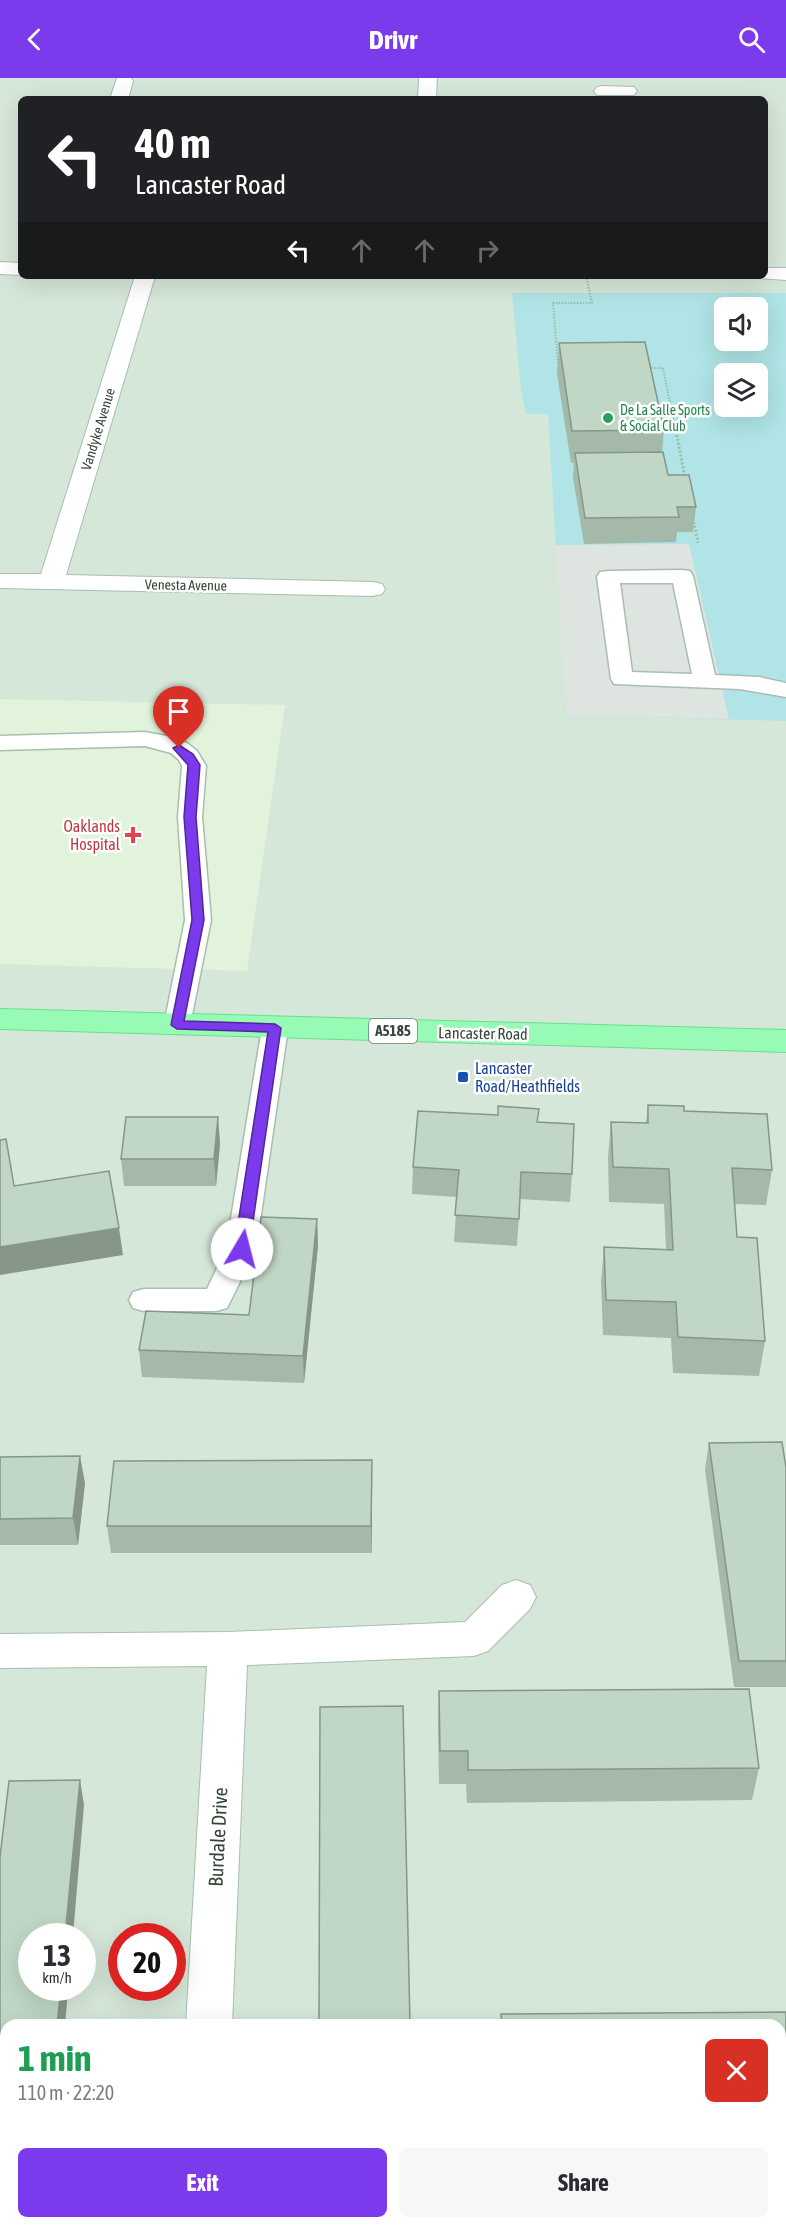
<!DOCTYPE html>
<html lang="en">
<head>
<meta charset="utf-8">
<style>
  :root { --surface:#fff; --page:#f7f7f7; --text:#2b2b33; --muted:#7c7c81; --accent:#7c3aed }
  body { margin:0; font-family:"Asap Condensed",sans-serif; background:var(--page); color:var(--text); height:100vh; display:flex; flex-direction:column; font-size:22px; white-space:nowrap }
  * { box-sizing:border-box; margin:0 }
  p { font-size:20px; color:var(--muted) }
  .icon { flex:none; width:33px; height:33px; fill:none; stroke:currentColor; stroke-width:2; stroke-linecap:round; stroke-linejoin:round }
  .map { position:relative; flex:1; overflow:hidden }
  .sheet { position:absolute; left:0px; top:1941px; width:786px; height:210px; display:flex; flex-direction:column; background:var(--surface); border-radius:18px 18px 0 0; box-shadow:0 6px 24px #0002 }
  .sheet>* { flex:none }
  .banner { position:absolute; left:18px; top:18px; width:750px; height:183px; border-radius:9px; box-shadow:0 6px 24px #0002; background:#202124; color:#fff; overflow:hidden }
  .fabs { position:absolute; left:714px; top:219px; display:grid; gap:12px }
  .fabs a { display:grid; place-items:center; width:54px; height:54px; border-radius:9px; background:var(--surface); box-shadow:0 6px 24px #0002; font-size:30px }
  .speed { position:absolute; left:18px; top:1845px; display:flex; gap:12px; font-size:30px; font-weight:700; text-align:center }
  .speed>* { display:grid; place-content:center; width:78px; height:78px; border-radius:50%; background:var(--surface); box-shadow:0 6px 24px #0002; line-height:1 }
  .speed small { font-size:15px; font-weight:400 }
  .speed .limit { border:9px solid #d22; background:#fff; color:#111 }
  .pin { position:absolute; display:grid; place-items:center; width:51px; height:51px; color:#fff; margin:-62px -26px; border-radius:50% 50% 50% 0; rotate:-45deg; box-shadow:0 0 6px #0007 }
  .pin .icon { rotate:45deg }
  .me { position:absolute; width:66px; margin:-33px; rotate:8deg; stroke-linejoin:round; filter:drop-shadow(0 0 4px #0008) }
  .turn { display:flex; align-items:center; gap:21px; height:126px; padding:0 18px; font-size:27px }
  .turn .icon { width:78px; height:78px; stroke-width:2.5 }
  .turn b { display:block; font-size:42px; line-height:51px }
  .lanes { display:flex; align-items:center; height:57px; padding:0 18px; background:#0003; justify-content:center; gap:30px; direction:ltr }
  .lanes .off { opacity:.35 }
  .round { display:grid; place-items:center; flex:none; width:63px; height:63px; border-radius:9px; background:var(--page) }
  .summary { display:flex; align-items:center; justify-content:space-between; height:102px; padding:0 18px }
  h1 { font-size:36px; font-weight:700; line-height:45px; color:#1e9e55 }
  .button { display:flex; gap:12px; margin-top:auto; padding:12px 18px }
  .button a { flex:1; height:69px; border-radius:9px; background:var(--accent); color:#fff; font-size:24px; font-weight:700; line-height:69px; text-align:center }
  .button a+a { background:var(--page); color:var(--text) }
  header { display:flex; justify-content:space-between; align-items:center; height:78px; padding:0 18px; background:var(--accent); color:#fff; font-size:27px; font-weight:700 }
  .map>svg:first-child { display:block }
</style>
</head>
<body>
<header><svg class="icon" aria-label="back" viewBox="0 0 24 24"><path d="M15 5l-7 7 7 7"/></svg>Drivr<svg class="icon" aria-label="search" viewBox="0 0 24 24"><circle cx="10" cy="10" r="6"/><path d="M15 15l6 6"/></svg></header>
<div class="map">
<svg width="786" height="2151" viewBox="0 0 786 2151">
  <rect width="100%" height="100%" fill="#e6f3ea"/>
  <path fill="#d5e7d9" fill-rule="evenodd" d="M0,0h786v2151h-786zM21,21h744v177h-744zM724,230h34v32h-34zM724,296h34v32h-34zM32,1858h50v52h-50zM122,1858h50v52h-50zM6,1947h774v198h-774z"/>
  <polygon fill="#e1f3da" points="0,621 285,627 247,893 0,886"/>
  <path fill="#b0e4e6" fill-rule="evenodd" d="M512,215h274v428l-220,-6 -18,-301h-22l-5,-24zM724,230h34v32h-34zM724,296h34v32h-34z"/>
  <polygon fill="#dee4df" points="689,466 729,641 566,637 555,467"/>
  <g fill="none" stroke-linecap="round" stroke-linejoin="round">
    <g stroke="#a9beaf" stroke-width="3">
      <g id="service">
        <path d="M682,492l8,1 3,5 22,99 44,2 27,6v14l-46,-8 -126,-5 -3,-5 -14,-102 3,-5 8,-1zM620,505h53l19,91 -60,-2z"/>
        <polygon points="145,654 172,659 187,665 197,673 206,688 202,739 211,842 190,947 187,953 177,956 167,953 164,947 185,842 178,739 182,688 179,682 171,675 145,668 0,672 0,658"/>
        <polygon points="275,941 285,944 288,950 256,1171 231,1222 227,1230 216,1233 144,1233 133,1230 129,1222 133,1214 144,1211 207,1211 226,1171 262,950 265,944"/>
      </g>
    </g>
    <g stroke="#a9beaf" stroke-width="2">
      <g id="minor">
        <polygon points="117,0 131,0 133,3 128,21 110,21"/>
        <polygon points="419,0 437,0 436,21 418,21"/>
        <polygon points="603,8 634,9 637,13 634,17 597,17 594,13 597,9"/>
        <polygon points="0,184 21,185 21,197 0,196"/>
        <polygon points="765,190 786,190 786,202 758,200 756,198 765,198"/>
        <polygon points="135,198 155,198 66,497 373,504 382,506 385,511 382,516 373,518 0,510 0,496 41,496"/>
        <polygon points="516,1502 530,1507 536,1519 530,1531 488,1573 474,1578 247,1587 232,1947 186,1947 207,1588 0,1590 0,1556 228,1554 465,1544 502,1507"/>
        <polygon points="185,2145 233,2145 234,2151 186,2151"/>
      </g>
    </g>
    <g stroke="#67e08a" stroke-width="2">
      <polygon id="primary" points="0,931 786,952 786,974 0,951"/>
    </g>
    <g stroke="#9bbfa3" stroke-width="2" stroke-dasharray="1.5 1.5" stroke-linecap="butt">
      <polyline points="558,285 553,225 592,225 586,198"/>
      <polyline points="648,290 663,290 676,355"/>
    </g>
    <g stroke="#9bbfa3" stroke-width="3" stroke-dasharray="2 2" stroke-linecap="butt">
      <polyline points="676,353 685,400"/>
      <polyline points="693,440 698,465"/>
    </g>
    <use href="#service" fill="#fff" fill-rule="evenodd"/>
    <use href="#minor" fill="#fff" fill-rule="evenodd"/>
    <use href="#primary" fill="#97fbb5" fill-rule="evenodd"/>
  </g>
  <g fill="#a4b9a9">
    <polygon points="559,265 664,352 662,374 668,397 696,429 693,454 677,454 676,464 584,466 573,399 574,385 571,385 557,296"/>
    <polygon points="648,1027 684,1033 772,1092 766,1127 735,1126 737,1159 765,1263 759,1298 673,1295 671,1260 603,1257 601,1204 604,1169 666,1171 664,1126 609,1124 608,1079 611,1044 646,1045"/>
    <polygon points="218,1039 220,1066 216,1108 124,1108 121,1081"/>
    <polygon points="538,1044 572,1096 570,1124 520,1121 517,1168 454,1164 457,1119 412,1116 413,1089"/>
    <polygon points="317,1141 318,1168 304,1305 142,1299 139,1272 249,1237"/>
    <polygon points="709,1365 786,1390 786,1609 734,1609 705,1392"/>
    <polygon points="0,1379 85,1405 78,1467 0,1467"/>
    <polygon points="372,1409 372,1475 111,1475 107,1448"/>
    <polygon points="439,1613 759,1690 752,1722 467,1725 466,1706 439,1706 438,1646"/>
    <polygon points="84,1727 32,1910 68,1910 65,1947 6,1947 6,2006 0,2006 0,1779"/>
    <polygon points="786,1934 786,2062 780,2062 780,1947 501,1947 501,1936"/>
  </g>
  <g fill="#869689">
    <polygon points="218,1039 220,1066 216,1108 214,1081"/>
    <polygon points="317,1141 318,1168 304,1305 303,1278"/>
    <polygon points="119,1150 123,1177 0,1197 0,1169"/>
    <polygon points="80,1378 85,1405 78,1467 73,1440"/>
    <polygon points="372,1382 372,1475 371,1448"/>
    <polygon points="80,1702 84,1727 73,1858 65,1858"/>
    <polygon points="61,1910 68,1910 65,1947 57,1947"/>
  </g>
  <g fill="#bfd7c4" stroke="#869689" stroke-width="1.5">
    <polygon points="645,264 664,352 572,353 559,265"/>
    <polygon points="663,374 668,397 689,397 696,429 677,429 679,439 585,440 575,375"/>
    <polygon points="648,1027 684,1028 684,1033 767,1036 772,1092 732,1090 737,1159 757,1160 765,1263 678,1259 676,1224 606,1222 604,1169 673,1172 669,1091 613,1089 611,1044 648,1045"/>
    <polygon points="498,1028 539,1031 537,1044 574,1046 572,1096 521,1094 519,1141 455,1137 459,1092 413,1089 418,1033 498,1037"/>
    <polygon points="126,1039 218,1039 214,1081 121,1081"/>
    <polygon points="6,1061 14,1108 109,1093 119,1150 0,1169 0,1062"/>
    <polygon points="261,1139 317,1141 303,1278 139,1272 146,1233 249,1237"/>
    <polygon points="782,1364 786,1390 786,1583 739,1583 709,1365"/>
    <polygon points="80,1378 73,1440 0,1441 0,1379"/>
    <polygon points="372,1382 371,1448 107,1448 114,1383"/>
    <polygon points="749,1611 759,1690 468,1692 468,1673 440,1673 439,1613"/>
    <polygon points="403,1628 410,1947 319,1947 320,1629"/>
    <polygon points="80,1702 65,1858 32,1858 32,1910 61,1910 57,1947 6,1947 6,1983 0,1983 0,1779 9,1703"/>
    <polygon points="786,1934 786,2033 780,2033 780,1947 502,1947 501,1936"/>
  </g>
  <polygon fill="#7c3aed" stroke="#51269a" stroke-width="1.5" points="179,667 193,676 200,687 196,739 204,842 184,943 275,946 281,950 249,1171 242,1176 234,1171 268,954 177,951 171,947 192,842 184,739 188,687 173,670"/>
  <circle fill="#2e9e5b" stroke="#fff" stroke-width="2" cx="608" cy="340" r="6"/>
  <path fill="#e0444e" stroke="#fff" stroke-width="2" d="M130 748h6v6h6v6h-6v6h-6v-6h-6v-6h6z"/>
  <rect fill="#1a4fb4" stroke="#fff" stroke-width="2" x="457" y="993" width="12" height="12" rx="3"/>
  <g text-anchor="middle" stroke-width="5" stroke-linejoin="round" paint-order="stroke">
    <g font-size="14" fill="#27864d" stroke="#fff" text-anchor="start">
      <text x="620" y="337">De La Salle Sports<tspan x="620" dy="16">&amp; Social Club</tspan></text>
    </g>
    <g font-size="14" fill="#364539" stroke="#fff">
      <text transform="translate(98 351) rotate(-73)" y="5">Vandyke Avenue</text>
      <text transform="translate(186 507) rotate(1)" y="5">Venesta Avenue</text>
    </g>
    <rect fill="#fff" stroke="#727d74" stroke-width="1.5" x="369" y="941" width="48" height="24" rx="4.5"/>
    <g font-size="15" font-weight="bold" fill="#364539">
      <text x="393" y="958">A5185</text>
    </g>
    <g font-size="16" fill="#be3a42" stroke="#fff" text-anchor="end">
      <text x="120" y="754">Oaklands<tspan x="120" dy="18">Hospital</tspan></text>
    </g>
    <g font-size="16" fill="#364539" stroke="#fff">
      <text transform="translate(483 955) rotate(1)" y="6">Lancaster Road</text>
    </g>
    <g font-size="16" fill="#164399" stroke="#fff" text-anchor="start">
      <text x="475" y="996">Lancaster<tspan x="475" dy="18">Road/Heathfields</tspan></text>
    </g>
    <g font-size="20" fill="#364539" stroke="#fff">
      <text transform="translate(218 1759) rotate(-87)" y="7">Burdale Drive</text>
    </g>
  </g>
</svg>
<div class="fabs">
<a><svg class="icon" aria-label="sound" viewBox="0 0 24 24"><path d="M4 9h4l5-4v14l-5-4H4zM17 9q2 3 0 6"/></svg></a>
<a><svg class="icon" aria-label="layers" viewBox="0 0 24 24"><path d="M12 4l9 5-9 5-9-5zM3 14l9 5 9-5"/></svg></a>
</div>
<div class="speed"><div>13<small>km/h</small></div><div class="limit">20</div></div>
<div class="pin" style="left:179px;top:670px;background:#d93025"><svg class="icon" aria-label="arrive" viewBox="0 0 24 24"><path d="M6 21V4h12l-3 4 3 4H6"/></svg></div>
<svg class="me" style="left:242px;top:1171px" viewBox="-20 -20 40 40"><circle r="19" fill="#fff"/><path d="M0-13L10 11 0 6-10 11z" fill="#7c3aed"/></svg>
<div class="banner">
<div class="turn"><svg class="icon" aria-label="left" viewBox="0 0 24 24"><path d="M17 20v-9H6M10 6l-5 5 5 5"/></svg><div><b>40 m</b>Lancaster Road</div></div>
<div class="lanes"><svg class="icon" aria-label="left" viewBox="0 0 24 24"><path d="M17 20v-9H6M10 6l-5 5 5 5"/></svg><svg class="icon off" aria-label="ahead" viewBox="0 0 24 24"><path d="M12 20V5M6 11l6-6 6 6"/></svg><svg class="icon off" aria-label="ahead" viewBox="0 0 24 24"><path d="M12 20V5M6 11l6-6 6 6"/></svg><svg class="icon off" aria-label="right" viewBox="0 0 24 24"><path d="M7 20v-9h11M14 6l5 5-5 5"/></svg></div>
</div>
<section class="sheet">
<div class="summary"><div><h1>1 min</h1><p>110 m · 22:20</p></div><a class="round" style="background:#d93025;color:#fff"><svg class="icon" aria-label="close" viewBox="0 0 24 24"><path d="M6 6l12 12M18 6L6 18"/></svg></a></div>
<div class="button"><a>Exit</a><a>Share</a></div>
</section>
</div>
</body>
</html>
